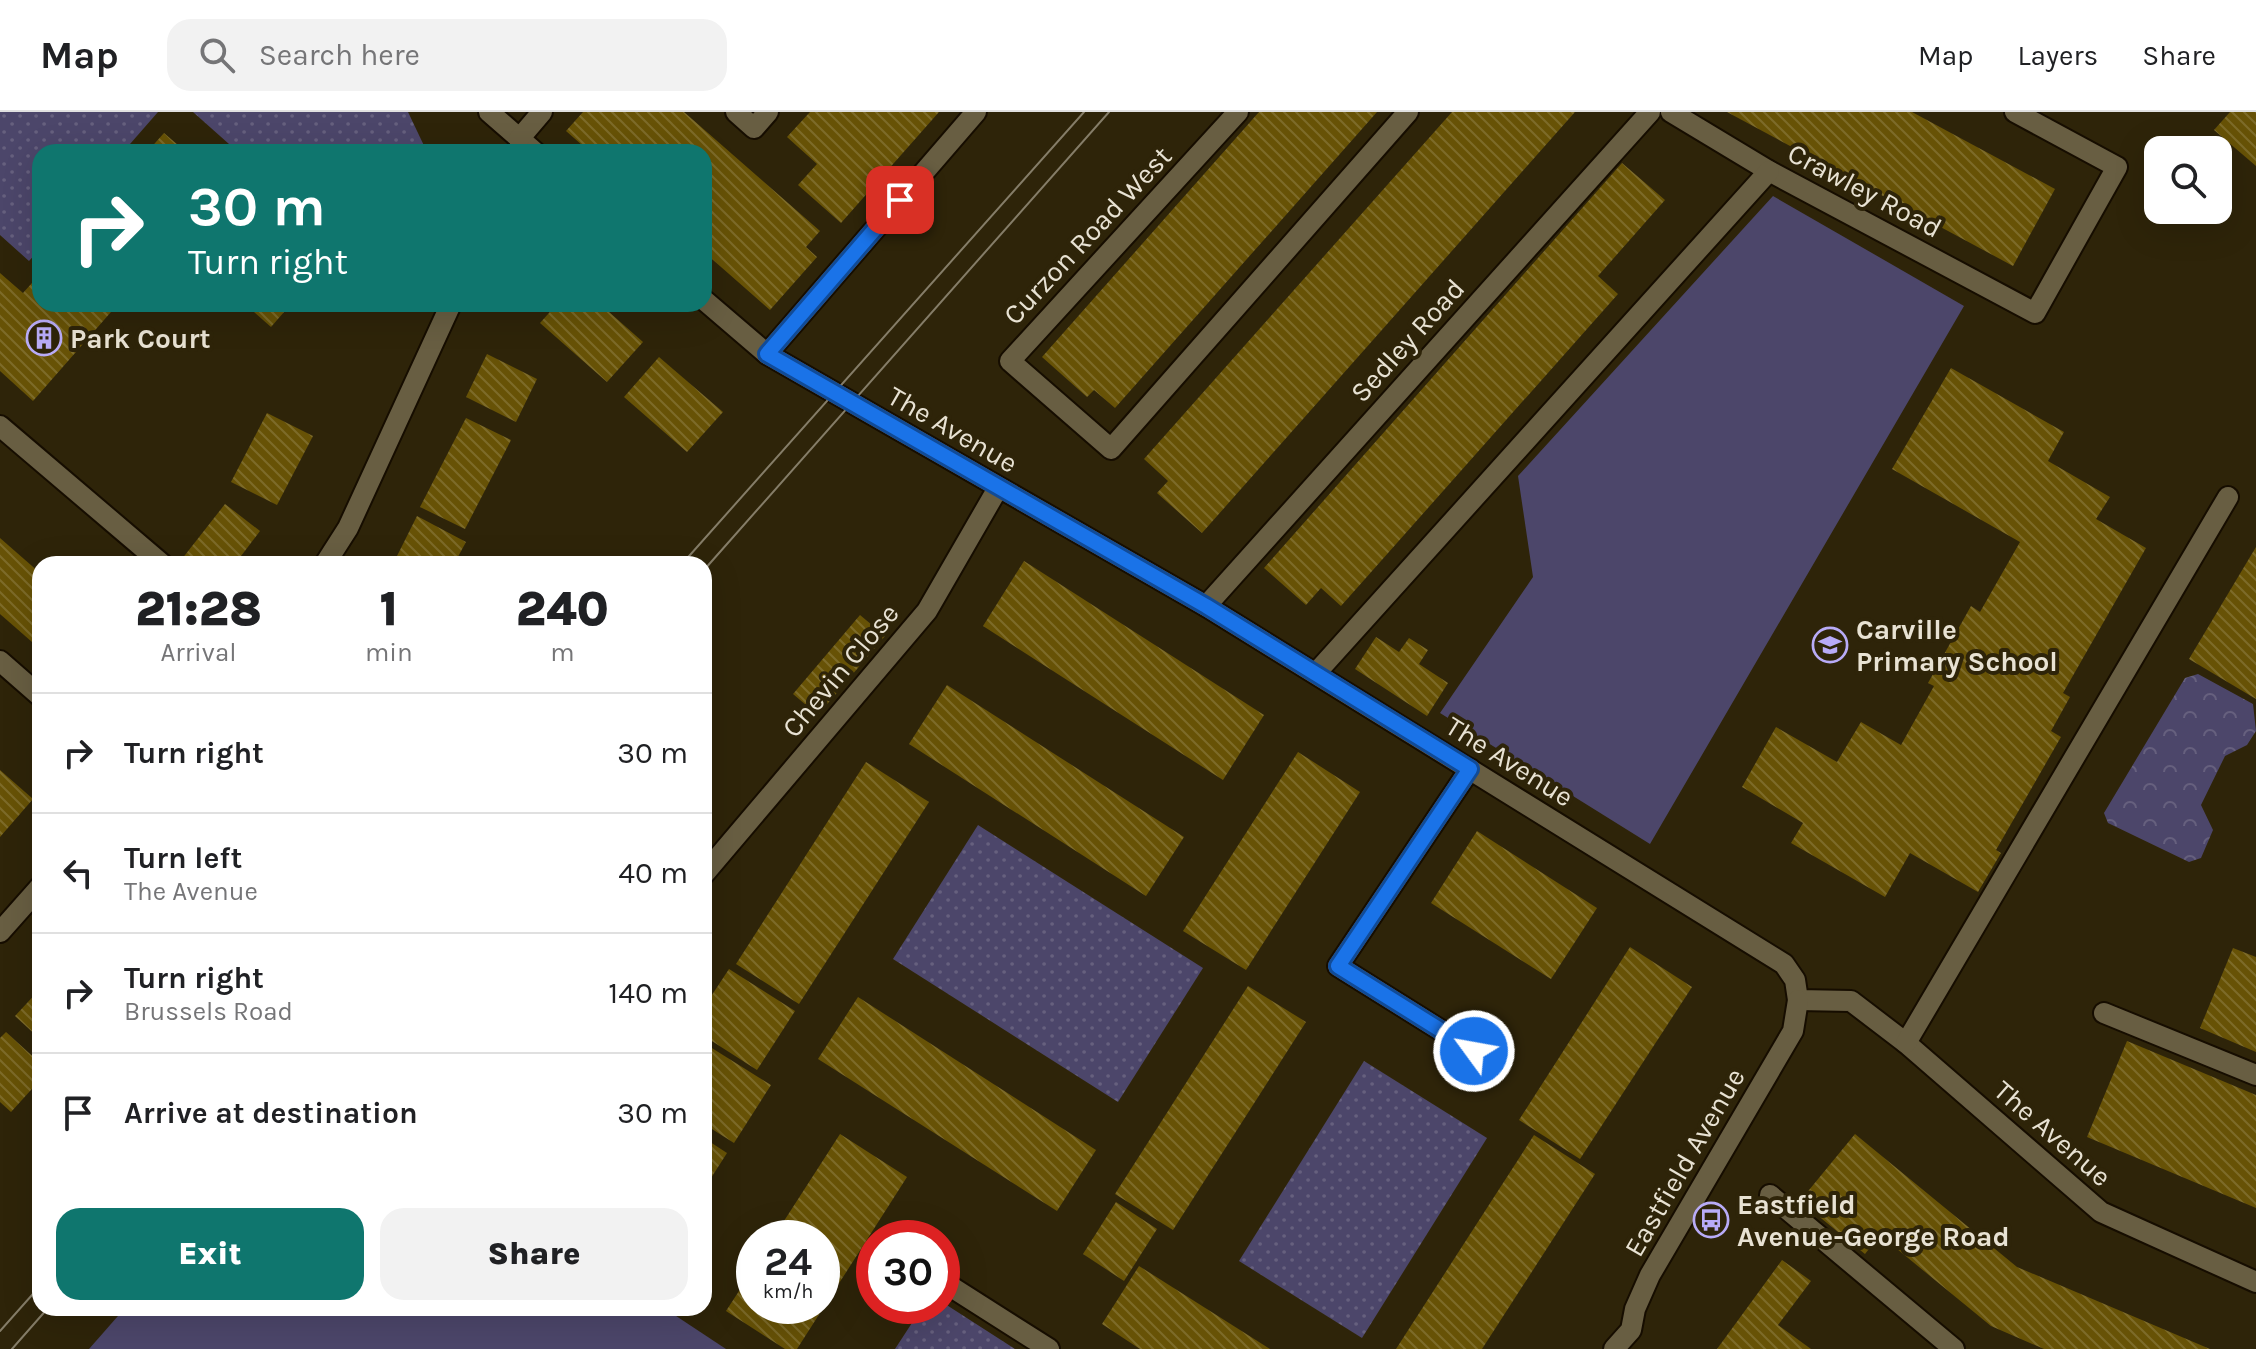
<!DOCTYPE html>
<html lang="en">
<head>
<meta charset="utf-8">
<style>
  :root { --surface:#fff; --page:#f2f2f2; --text:#202124; --muted:#757577; --line:#e0e0e0; --accent:#0f766e }
  body { margin:0; font-family:Karla,sans-serif; background:var(--page); color:var(--text); height:100vh; display:flex; flex-direction:column; font-size:30px; white-space:nowrap }
  * { box-sizing:border-box; margin:0 }
  p { font-size:26px; color:var(--muted) }
  .icon { flex:none; width:44px; height:44px; fill:none; stroke:currentColor; stroke-width:2; stroke-linecap:round; stroke-linejoin:round }
  .map { position:relative; flex:1; overflow:hidden }
  .panel { position:absolute; left:32px; top:444px; width:680px; height:760px; display:flex; flex-direction:column; background:var(--surface); border-radius:24px; box-shadow:0 8px 32px #0002 }
  .panel>* { flex:none }
  .top-card { position:absolute; left:32px; top:32px; width:680px; height:168px; border-radius:24px; box-shadow:0 8px 32px #0002; background:#0f766e; color:#fff; overflow:hidden }
  .tools { position:absolute; left:2144px; top:24px; display:grid; gap:16px }
  .tools a { display:grid; place-items:center; width:88px; height:88px; border-radius:16px; background:var(--surface); box-shadow:0 8px 32px #0002; font-size:40px }
  .speed { position:absolute; left:736px; top:1108px; display:flex; gap:16px; font-size:40px; font-weight:700; text-align:center }
  .speed>* { display:grid; place-content:center; width:104px; height:104px; border-radius:50%; background:var(--surface); box-shadow:0 8px 32px #0002; line-height:1 }
  .speed small { font-size:20px; font-weight:400 }
  .speed .limit { border:12px solid #d22; background:#fff; color:#111 }
  .pin { position:absolute; display:grid; place-items:center; width:68px; height:68px; color:#fff; margin:-34px; border-radius:16px; box-shadow:0 4px 12px #0006 }
  .me { position:absolute; width:88px; margin:-44px; rotate:302deg; stroke-linejoin:round; filter:drop-shadow(0 0 6px #0008) }
  .turn { display:flex; align-items:center; gap:28px; height:168px; padding:0 24px; font-size:36px }
  .turn .icon { width:104px; height:104px; stroke-width:2.5 }
  .turn b { display:block; font-size:56px; line-height:68px }
  .eta { display:flex; justify-content:space-evenly; align-items:center; height:136px; text-align:center }
  .eta b { font-size:48px; font-weight:800; line-height:56px }
  .cta { display:flex; gap:16px; margin-top:auto; padding:16px 24px }
  .cta a { flex:1; height:92px; border-radius:24px; background:var(--accent); color:#fff; font-size:32px; font-weight:800; line-height:92px; text-align:center }
  .cta a+a { background:var(--page); color:var(--text) }
  ul { padding:0; list-style:none }
  li { display:flex; align-items:center; gap:24px; height:120px; padding:0 24px; border-top:2px solid var(--line) }
  li div { flex:1 }
  li b { display:block; font-size:30px }
  li em { font-style:normal }
  header { display:flex; align-items:center; gap:48px; box-sizing:border-box; height:112px; padding:0 40px; background:var(--surface); border-bottom:2px solid var(--line) }
  header strong { font-size:38px }
  nav { display:flex; gap:44px; margin-inline-start:auto; font-size:28px }
  .search { width:560px; height:72px; background:var(--page); display:flex; align-items:center; gap:20px; box-sizing:border-box; padding:0 28px; border-radius:24px; color:var(--muted); font-size:30px }
  .map>svg:first-child { display:block }
</style>
</head>
<body>
<header>
<strong>Map</strong>
<div class="search"><svg class="icon" aria-label="search" viewBox="0 0 24 24"><circle cx="10" cy="10" r="6"/><path d="M15 15l6 6"/></svg>Search here</div>
<nav><a>Map</a><a>Layers</a><a>Share</a></nav>
</header>
<div class="map">
<svg width="2256" height="1237" viewBox="0 0 2256 1237">
  <defs>
    <pattern id="grass-dots" width="8" height="8" patternUnits="userSpaceOnUse" patternTransform="scale(2)"><rect width="8" height="8" fill="#4c466a"/><path d="M2 2h.1M6 6h.1" fill="none" stroke="#66607e" stroke-width="1.8" stroke-linecap="round"/></pattern>
    <pattern id="park-crowns" width="20" height="18" patternUnits="userSpaceOnUse" patternTransform="scale(2)"><rect width="20" height="18" fill="#4c466a"/><path d="M2 6a3 3 0 1 1 6 0M12 15a3 3 0 1 1 6 0" fill="none" stroke="#66607e"/></pattern>
    <pattern id="building-back-hatch" width="6" height="6" patternUnits="userSpaceOnUse" patternTransform="scale(2)"><rect width="6" height="6" fill="#675206"/><path d="M-1 5l2 2M0 0l6 6M5-1l2 2" fill="none" stroke="#7d6b29"/></pattern>
  </defs>
  <rect width="100%" height="100%" fill="#2e2409"/>
  <g fill="url(#grass-dots)">
    <polygon points="0,0 158,0 123,40 40,40 40,137 29,149 0,123"/>
    <polygon points="193,0 408,0 427,40 238,40"/>
    <polygon points="978,713 1203,856 1118,990 893,847"/>
    <polygon points="1364,949 1487,1026 1362,1226 1239,1149"/>
    <polygon points="942,1190 1015,1237 895,1237 923,1194 942,1194"/>
  </g>
  <polygon fill="url(#park-crowns)" points="2198,562 2253,592 2256,619 2247,633 2225,644 2201,693 2213,718 2201,746 2189,750 2108,711 2104,701 2185,566"/>
  <g fill="#4c466a">
    <polygon points="1773,84 1964,194 1650,732 1440,601 1533,465 1518,364"/>
    <polygon points="125,1196 664,1196 726,1237 89,1237"/>
  </g>
  <g fill="url(#building-back-hatch)">
    <polygon points="583,0 684,0 820,119 806,135 817,145 770,198 704,140 704,40 590,40 566,19"/>
    <polygon points="810,0 939,0 841,111 798,73 817,52 787,25"/>
    <polygon points="1259,0 1377,0 1115,296 1094,278 1087,285 1042,245"/>
    <polygon points="1452,0 1575,0 1202,421 1157,381 1168,369 1144,347"/>
    <polygon points="1727,0 1912,0 2055,77 2013,154"/>
    <polygon points="2230,0 2256,0 2256,54 2214,18"/>
    <polygon points="164,21 186,40 147,40"/>
    <polygon points="1622,51 1665,88 1598,164 1618,182 1341,494 1321,476 1306,493 1264,456"/>
    <polygon points="0,161 23,181 40,162 40,192 118,192 33,289 0,259"/>
    <polygon points="245,192 291,192 271,215"/>
    <polygon points="557,192 600,192 643,230 607,270 540,211"/>
    <polygon points="487,242 537,267 516,310 466,285"/>
    <polygon points="659,245 723,300 687,340 624,285"/>
    <polygon points="1951,256 2064,320 2048,349 2110,385 2096,407 2146,436 2063,581 2070,585 2051,619 2061,625 1996,738 2001,741 1978,780 1910,741 1885,785 1791,731 1803,711 1742,675 1776,615 1837,650 1861,610 1901,633 1934,574 1928,571 1971,494 1980,500 2020,430 1892,357"/>
    <polygon points="267,301 313,324 277,393 231,370"/>
    <polygon points="466,306 511,328 465,417 420,395"/>
    <polygon points="225,392 260,419 235,452 178,452"/>
    <polygon points="417,404 466,430 454,452 393,452"/>
    <polygon points="0,426 40,461 40,537 0,502"/>
    <polygon points="2256,435 2256,587 2189,547"/>
    <polygon points="1024,449 1264,603 1223,668 983,514"/>
    <polygon points="860,503 885,524 818,603 793,582"/>
    <polygon points="1376,525 1399,540 1409,526 1428,538 1419,552 1448,571 1427,604 1355,557"/>
    <polygon points="947,573 1184,725 1146,784 909,632"/>
    <polygon points="1298,640 1360,680 1246,858 1183,819"/>
    <polygon points="866,650 929,690 799,892 736,852"/>
    <polygon points="0,658 33,687 0,725"/>
    <polygon points="1477,719 1597,796 1551,867 1431,791"/>
    <polygon points="1630,835 1692,875 1580,1047 1519,1008"/>
    <polygon points="2233,836 2256,845 2256,940 2200,916"/>
    <polygon points="729,857 795,899 757,958 704,924 704,895"/>
    <polygon points="1248,874 1306,910 1173,1118 1115,1082"/>
    <polygon points="40,877 40,927 15,904"/>
    <polygon points="858,885 1096,1038 1057,1099 818,947"/>
    <polygon points="6,920 40,951 40,968 11,1000 0,990 0,926"/>
    <polygon points="2127,929 2256,983 2256,1096 2087,1025"/>
    <polygon points="707,933 771,973 734,1031 704,1012 704,937"/>
    <polygon points="840,1022 907,1065 797,1237 785,1237 726,1199 754,1156 754,1194 822,1194 822,1126 773,1126"/>
    <polygon points="1855,1022 2017,1155 2210,1237 2044,1237 1991,1214 1880,1123 1865,1142 1800,1089"/>
    <polygon points="1534,1023 1595,1062 1482,1237 1396,1237"/>
    <polygon points="704,1026 727,1041 704,1077"/>
    <polygon points="1116,1090 1157,1117 1124,1169 1083,1142"/>
    <polygon points="1782,1148 1811,1169 1778,1213 1811,1237 1717,1237"/>
    <polygon points="1139,1154 1270,1237 1140,1237 1102,1212"/>
  </g>
  <g fill="none" stroke-linecap="round" stroke-linejoin="round">
    <g stroke="#160d00" stroke-width="24">
      <g id="minor">
        <polyline points="489,0 535,40"/>
        <polyline points="736,0 754,16 768,0"/>
        <polyline points="1238,0 1010,249 1111,337 1408,0"/>
        <polyline points="1671,0 1769,59 2035,201 2117,55 2015,0"/>
        <polyline points="519,27 542,0"/>
        <polyline points="704,188 767,242 1206,494 1784,852 1795,868 1798,888 1851,889 1906,931 2101,1100 2256,1170"/>
        <polyline points="767,242 976,0"/>
        <polyline points="0,314 162,452"/>
        <polyline points="325,452 348,416 451,192"/>
        <polyline points="1206,494 1650,0"/>
        <polyline points="0,549 40,584"/>
        <polyline points="1316,561 1769,59"/>
        <polyline points="1470,657 1338,854 1474,939"/>
        <polyline points="704,762 927,499 998,376"/>
        <polyline points="0,820 40,775"/>
        <polyline points="2104,901 2256,963"/>
        <polyline points="1906,931 2228,385"/>
        <polyline points="1770,1083 1954,1237"/>
        <polyline points="942,1169 1049,1237"/>
        <polyline points="1614,1237 1631,1218 1635,1197 1650,1163 1793,919 1798,888"/>
      </g>
    </g>
    <use href="#minor" stroke="#685e42" stroke-width="20"/>
    <g stroke="#857d68" stroke-width="2">
      <polyline points="682,452 1084,0"/>
      <polyline points="704,458 1109,0"/>
      <polyline points="0,1219 40,1174"/>
      <polyline points="12,1237 48,1196"/>
    </g>
  </g>
  <g fill="none" stroke-linecap="round" stroke-linejoin="round">
    <g stroke="#114b97" stroke-width="20">
      <polyline id="route" points="900,88 767,242 1206,494 1470,657 1338,854 1474,939"/>
    </g>
    <use href="#route" stroke="#1a73e8" stroke-width="14"/>
  </g>
  <defs>
    <g id="building-ring" transform="scale(1.8)"><circle r="9.5" fill="#2e2409" stroke="#b8abf7" stroke-width="1.5"/><path d="M-4-6H4V6H1V3H-1V6H-4ZM-2.5-4.3h1.7v1.8h-1.7ZM.8-4.3h1.7v1.8H.8ZM-2.5-1h1.7V.8h-1.7ZM.8-1h1.7V.8H.8Z" fill="#b8abf7"/></g>
    <g id="school-ring" transform="scale(1.8)"><circle r="9.5" fill="#2e2409" stroke="#b8abf7" stroke-width="1.5"/><path d="M0-5L7-2L0 1L-7-2ZM-4 1L0 2.5L4 1V4Q0 6-4 4Z" fill="#b8abf7"/></g>
    <g id="bus-ring" transform="scale(1.8)"><circle r="9.5" fill="#2e2409" stroke="#b8abf7" stroke-width="1.5"/><path d="M-5-6H5V4H4V6H2V4H-2V6H-4V4H-5ZM-3.5-4V0h7V-4ZM-3.5 1.2v1.5H-2V1.2ZM2 1.2v1.5H3.5V1.2Z" fill="#b8abf7"/></g>
  </defs>
  <g fill-rule="evenodd">
    <use href="#building-ring" x="44" y="226"/>
    <use href="#school-ring" x="1830" y="533"/>
    <use href="#bus-ring" x="1711" y="1108"/>
  </g>
  <g text-anchor="middle" stroke-width="8" stroke-linejoin="round" paint-order="stroke">
    <g font-size="28" fill="#e8e2d3" stroke="#2e2409">
      <text transform="translate(1865 78) rotate(28)" y="10">Crawley Road</text>
      <text transform="translate(1087 123) rotate(-47)" y="10">Curzon Road West</text>
      <text transform="translate(1407 228) rotate(-48)" y="10">Sedley Road</text>
      <text transform="translate(953 317) rotate(30)" y="10">The Avenue</text>
      <text transform="translate(840 558) rotate(-50)" y="10">Chevin Close</text>
      <text transform="translate(1510 649) rotate(32)" y="10">The Avenue</text>
      <text transform="translate(2053 1021) rotate(41)" y="10">The Avenue</text>
      <text transform="translate(1684 1050) rotate(-60)" y="10">Eastfield Avenue</text>
    </g>
    <g font-size="28" font-weight="bold" fill="#e8e2d3" stroke="#2e2409" text-anchor="start">
      <text x="70" y="236">Park Court</text>
      <text x="1856" y="527">Carville<tspan x="1856" dy="32">Primary School</tspan></text>
      <text x="1737" y="1102">Eastfield<tspan x="1737" dy="32">Avenue-George Road</tspan></text>
    </g>
  </g>
</svg>
<div class="tools">
<a><svg class="icon" aria-label="search" viewBox="0 0 24 24"><circle cx="10" cy="10" r="6"/><path d="M15 15l6 6"/></svg></a>
</div>
<div class="speed"><div>24<small>km/h</small></div><div class="limit">30</div></div>
<div class="pin" style="left:900px;top:88px;background:#d93025"><svg class="icon" aria-label="arrive" viewBox="0 0 24 24"><path d="M6 21V4h12l-3 4 3 4H6"/></svg></div>
<svg class="me" style="left:1474px;top:939px" viewBox="-20 -20 40 40"><circle r="17" fill="#1a73e8" stroke="#fff" stroke-width="3"/><path d="M0-11L8 9 0 5-8 9z" fill="#fff"/></svg>
<div class="top-card">
<div class="turn"><svg class="icon" aria-label="right" viewBox="0 0 24 24"><path d="M7 20v-9h11M14 6l5 5-5 5"/></svg><div><b>30 m</b>Turn right</div></div>
</div>
<section class="panel">
<div class="eta">
<div><b>21:28</b><p>Arrival</p></div>
<div><b>1</b><p>min</p></div>
<div><b>240</b><p>m</p></div>
</div>
<ul>
<li><svg class="icon" aria-label="right" viewBox="0 0 24 24"><path d="M7 20v-9h11M14 6l5 5-5 5"/></svg><div><b>Turn right</b></div><em>30 m</em></li>
<li><svg class="icon" aria-label="left" viewBox="0 0 24 24"><path d="M17 20v-9H6M10 6l-5 5 5 5"/></svg><div><b>Turn left</b><p>The Avenue</p></div><em>40 m</em></li>
<li><svg class="icon" aria-label="right" viewBox="0 0 24 24"><path d="M7 20v-9h11M14 6l5 5-5 5"/></svg><div><b>Turn right</b><p>Brussels Road</p></div><em>140 m</em></li>
<li><svg class="icon" aria-label="arrive" viewBox="0 0 24 24"><path d="M6 21V4h12l-3 4 3 4H6"/></svg><div><b>Arrive at destination</b></div><em>30 m</em></li>
</ul>
<div class="cta"><a>Exit</a><a>Share</a></div>
</section>
</div>
</body>
</html>
